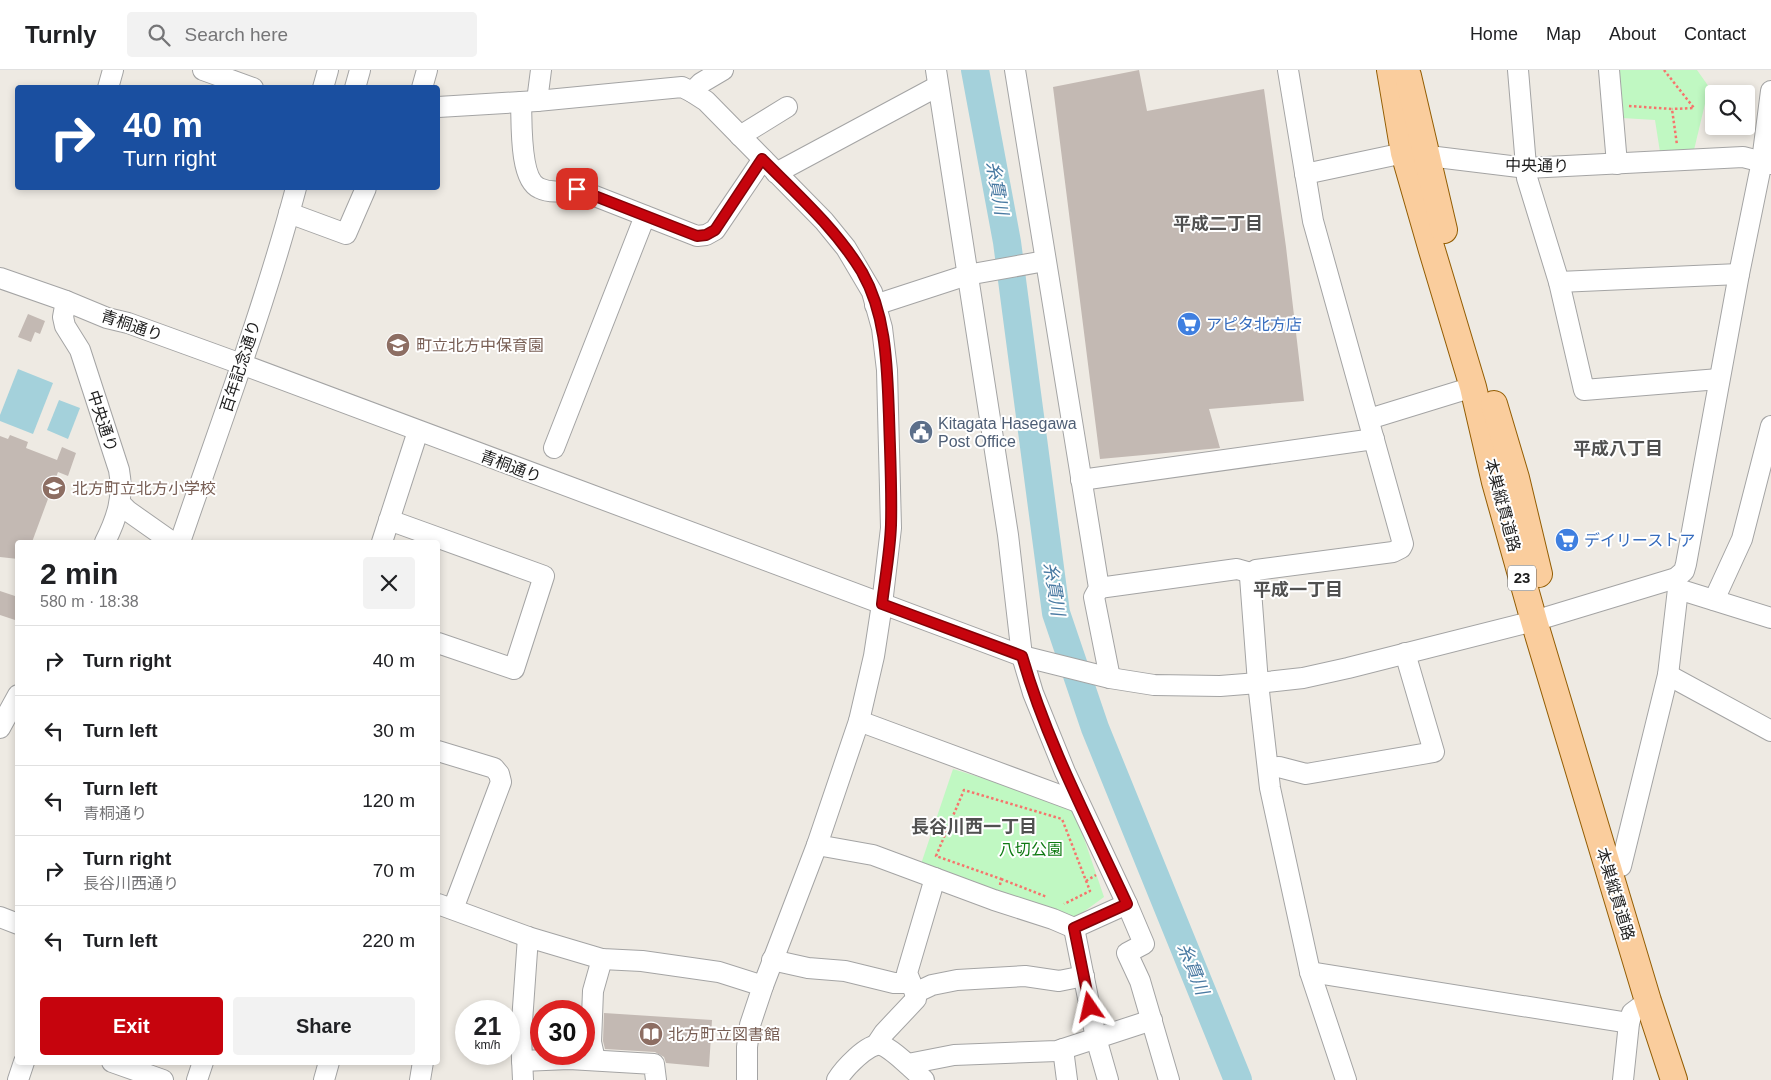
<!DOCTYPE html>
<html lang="en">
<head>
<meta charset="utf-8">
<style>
  :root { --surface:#fff; --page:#f2f2f2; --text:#202124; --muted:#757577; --line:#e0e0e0; --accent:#c6040d }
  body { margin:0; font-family:Arial,"Noto Sans JP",sans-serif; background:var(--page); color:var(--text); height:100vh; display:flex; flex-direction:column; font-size:19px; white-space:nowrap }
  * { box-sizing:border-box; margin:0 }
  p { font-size:16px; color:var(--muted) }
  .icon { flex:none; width:28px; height:28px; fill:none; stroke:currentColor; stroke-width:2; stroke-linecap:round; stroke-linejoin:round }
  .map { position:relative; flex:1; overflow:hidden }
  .side { position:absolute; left:15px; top:470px; width:425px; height:525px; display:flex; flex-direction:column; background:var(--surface); border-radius:5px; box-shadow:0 2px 8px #0003 }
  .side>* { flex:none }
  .banner { position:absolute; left:15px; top:15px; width:425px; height:105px; border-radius:5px; box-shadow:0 2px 8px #0003; background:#1a4fa0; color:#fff; overflow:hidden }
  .tools { position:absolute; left:1705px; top:15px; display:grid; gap:10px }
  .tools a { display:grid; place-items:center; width:50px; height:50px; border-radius:5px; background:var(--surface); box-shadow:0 2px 8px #0003; font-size:25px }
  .speed { position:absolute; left:455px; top:930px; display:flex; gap:10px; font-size:25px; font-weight:700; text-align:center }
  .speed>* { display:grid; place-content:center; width:65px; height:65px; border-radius:50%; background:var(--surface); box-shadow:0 2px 8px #0003; line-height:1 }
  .speed small { font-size:12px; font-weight:400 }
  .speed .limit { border:8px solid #d22; background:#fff; color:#111 }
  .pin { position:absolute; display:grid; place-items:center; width:42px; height:42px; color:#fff; margin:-21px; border-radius:10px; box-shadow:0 2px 8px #0006 }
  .me { position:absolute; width:55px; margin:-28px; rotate:349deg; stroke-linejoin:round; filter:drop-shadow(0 0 4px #0008) }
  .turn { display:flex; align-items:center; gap:18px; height:105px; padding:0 25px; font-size:22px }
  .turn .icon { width:65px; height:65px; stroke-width:2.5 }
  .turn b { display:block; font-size:35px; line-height:42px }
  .round { display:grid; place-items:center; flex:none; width:52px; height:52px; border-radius:5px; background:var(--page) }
  .overview { display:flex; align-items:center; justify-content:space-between; height:85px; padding:0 25px }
  h1 { font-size:30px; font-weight:600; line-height:38px }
  .button { display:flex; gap:10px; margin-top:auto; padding:10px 25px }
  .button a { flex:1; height:58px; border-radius:5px; background:var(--accent); color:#fff; font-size:20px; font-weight:600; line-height:58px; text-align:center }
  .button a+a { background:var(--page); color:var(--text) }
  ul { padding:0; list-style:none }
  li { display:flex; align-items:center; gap:15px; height:70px; padding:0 25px; border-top:1px solid var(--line) }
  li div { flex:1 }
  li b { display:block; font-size:19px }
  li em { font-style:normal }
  header { display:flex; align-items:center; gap:30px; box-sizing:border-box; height:70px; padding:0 25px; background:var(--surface); border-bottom:1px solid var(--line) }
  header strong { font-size:24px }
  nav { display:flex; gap:28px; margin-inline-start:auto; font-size:18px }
  .search { width:350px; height:45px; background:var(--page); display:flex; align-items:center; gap:12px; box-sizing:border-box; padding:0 18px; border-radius:5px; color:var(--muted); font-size:19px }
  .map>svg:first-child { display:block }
</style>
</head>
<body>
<header>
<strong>Turnly</strong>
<div class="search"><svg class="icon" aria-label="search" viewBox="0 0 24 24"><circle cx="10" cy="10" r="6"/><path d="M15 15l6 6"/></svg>Search here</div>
<nav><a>Home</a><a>Map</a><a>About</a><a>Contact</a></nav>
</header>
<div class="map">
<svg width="1771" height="1010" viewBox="0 0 1771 1010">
  <rect width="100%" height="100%" fill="#eeeae3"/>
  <g fill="#c0f8c2">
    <polygon points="1618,0 1697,0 1709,17 1694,80 1660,82 1655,50 1622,48"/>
    <polygon points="953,699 1073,736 1104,827 1071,851 921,794"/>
  </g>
  <g fill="#a4d1db">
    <polygon points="18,299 53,313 33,364 0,351 0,345"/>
    <polygon points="59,330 80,338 68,369 47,360"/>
  </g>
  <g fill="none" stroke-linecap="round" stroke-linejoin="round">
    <polyline stroke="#a4d1db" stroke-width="28" points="975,0 1007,172 1056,543 1095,658 1238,1010"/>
  </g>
  <g fill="#c3b9b3">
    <polygon points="1139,0 1147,41 1264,19 1286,177 1304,331 1209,339 1220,378 1100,389 1053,17"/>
    <polygon points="28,244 45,251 40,264 35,262 31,272 18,267"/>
    <polygon points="10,365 28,372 26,378 57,390 62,377 76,383 68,406 58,402 32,472 18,472 18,489 0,487 0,366 8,369"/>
    <polygon points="0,521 18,527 18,551 0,545"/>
    <polygon points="604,943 712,950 709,997 666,993 664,987 655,982 605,979 603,971"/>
  </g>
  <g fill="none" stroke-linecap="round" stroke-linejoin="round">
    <g stroke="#a4a4a4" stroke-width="22">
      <g id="minor">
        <polyline points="203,0 253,18"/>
        <polyline points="936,0 1008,465 1022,586 1033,623 1065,702 1127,834 1144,874 1127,883 1140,911 1169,1010"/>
        <polyline points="1015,0 1099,518 1094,527 1110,608"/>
        <polyline points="1288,0 1313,151 1403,474 1401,478 1393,482 1256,500 1251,503 1250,507 1258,613 1270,718 1310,902 1346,1010"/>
        <polyline points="1518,0 1527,108 1559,212 1584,320 1719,309"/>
        <polyline points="1609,0 1617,94"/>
        <polyline points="108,18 113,0"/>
        <polyline points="323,18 328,0"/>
        <polyline points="355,18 360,0"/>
        <polyline points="422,18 427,0"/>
        <polyline points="692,22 706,31 824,151 846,178 872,222 882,258 887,300 891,458 882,534 874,586 859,651 817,775 763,916 750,955 747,977 747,1010"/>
        <polyline points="537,31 541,0"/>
        <path d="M521,32c1,19 -2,77 18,86 12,6 26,3 38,1l120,47 9,-1 9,-5 48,-71"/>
        <polyline points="438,37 537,31 682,17 692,22 701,13 723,0"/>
        <polyline points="740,66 787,37"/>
        <polyline points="776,103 938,16"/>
        <polyline points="1305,104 1404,83 1527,98 1743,87 1771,94"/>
        <polyline points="289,143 346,164 366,118"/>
        <polyline points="0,208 66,231 107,248 128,253 241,294 1022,586 1110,608 1154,615 1220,616 1258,613 1303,608 1348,598 1534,551 1676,508 1684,501 1686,494 1739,204 1762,91 1771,21"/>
        <polyline points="1559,212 1739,204"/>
        <path d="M66,231l-3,16 2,9 15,24 39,120c5,27 -2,48 -14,72"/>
        <polyline points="875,235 967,205 1045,191"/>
        <polyline points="1369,349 1473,317"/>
        <polyline points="554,378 645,146"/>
        <polyline points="1081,410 1374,369"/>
        <polyline points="120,433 128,441 172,472"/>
        <polyline points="389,450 544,506 514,599 438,573"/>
        <path d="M180,472c40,-117 84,-234 116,-354"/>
        <polyline points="382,472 418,361"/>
        <polyline points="1676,508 1678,519 1771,548"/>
        <polyline points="1099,518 1237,499 1251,503"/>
        <polyline points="1714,530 1742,469 1771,356"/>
        <polyline points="1668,605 1771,661"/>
        <polyline points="859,651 1078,732"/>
        <polyline points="0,658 18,625"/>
        <polyline points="438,681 494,698 499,704 501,712 453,839"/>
        <polyline points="1268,698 1279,697 1306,704 1434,682 1405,583"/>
        <polyline points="817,775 873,785 994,830 1053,849 1074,858 1127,834"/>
        <polyline points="1609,799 1621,796 1668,605 1678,519"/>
        <polyline points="935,808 907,903 915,923 932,915 957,910 1025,906 1059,911 1084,906"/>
        <polyline points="438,834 528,867 602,889 642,891 719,902 763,916"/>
        <polyline points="0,847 18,854"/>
        <polyline points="1074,858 1096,968 1108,1010"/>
        <polyline points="772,890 808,898 845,901 894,913 911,913"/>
        <polyline points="1310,902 1629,953"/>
        <polyline points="876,975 884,963 916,929 915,923"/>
        <polyline points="1063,979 1067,1010"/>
        <polyline points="595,990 591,972 593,921 602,889"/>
        <polyline points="522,991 569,989 654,994 656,1010"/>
        <polyline points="112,992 163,1010"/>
        <polyline points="908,994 954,985 1057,981 1152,950"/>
        <polyline points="18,1010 24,992"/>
        <polyline points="197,1010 203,992"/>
        <polyline points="324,1010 329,992"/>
        <polyline points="420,1010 423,992"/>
        <polyline points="523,1010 521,966 528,867"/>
        <path d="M837,1010c6,-10 31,-38 44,-35 10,3 35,27 43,35"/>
        <polyline points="1623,1010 1629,953 1632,943 1648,931"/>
      </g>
    </g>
    <g stroke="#935d03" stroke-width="28">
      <g id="major">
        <polyline points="1390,0 1404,83 1431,177 1473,317 1495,412 1534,551 1648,931 1674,1010"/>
        <polyline points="1408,6 1444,160"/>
        <polyline points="1494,334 1516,408 1539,504"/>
      </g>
    </g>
    <g stroke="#f6746c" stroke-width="2.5" stroke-dasharray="2.5 2.5" stroke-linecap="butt">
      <polyline points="1664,0 1694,38 1672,39"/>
      <polyline points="1629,36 1672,39 1677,75"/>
      <polyline points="1001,809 1047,827"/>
      <polyline points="1086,811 1096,805"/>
      <polyline points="1000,815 1001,809 936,786 964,720 1062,749 1090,821 1064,834"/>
    </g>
    <use href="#minor" stroke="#fff" stroke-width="20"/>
    <use href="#major" stroke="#facd9d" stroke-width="26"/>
  </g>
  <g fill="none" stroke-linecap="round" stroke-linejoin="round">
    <g stroke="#810308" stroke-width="12">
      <path id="route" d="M577,119l120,47 9,-1 9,-5 47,-71c36,36 74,70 100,113 25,44 25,95 27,144 1,36 3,73 2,109 -1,27 -6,53 -9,79l140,52c25,87 67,166 105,248l-53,24 16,79"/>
    </g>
    <use href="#route" stroke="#c6040d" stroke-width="9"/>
  </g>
  <defs>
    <g id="supermarket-disc" transform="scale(1.25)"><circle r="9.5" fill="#3f7fe0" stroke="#fff"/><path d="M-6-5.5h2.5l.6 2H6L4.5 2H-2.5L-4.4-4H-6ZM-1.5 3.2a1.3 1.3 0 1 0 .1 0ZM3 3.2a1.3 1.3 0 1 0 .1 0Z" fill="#fff"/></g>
    <g id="school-disc" transform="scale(1.25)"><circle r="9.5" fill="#8d6e63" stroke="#fff"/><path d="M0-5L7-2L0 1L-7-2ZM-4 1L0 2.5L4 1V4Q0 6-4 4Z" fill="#fff"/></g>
    <g id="civic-disc" transform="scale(1.25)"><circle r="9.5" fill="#5c6f8a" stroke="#fff"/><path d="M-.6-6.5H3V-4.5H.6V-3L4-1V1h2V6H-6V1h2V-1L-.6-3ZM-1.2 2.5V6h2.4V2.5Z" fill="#fff"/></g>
    <g id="library-disc" transform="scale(1.25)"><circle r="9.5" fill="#8d6e63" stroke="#fff"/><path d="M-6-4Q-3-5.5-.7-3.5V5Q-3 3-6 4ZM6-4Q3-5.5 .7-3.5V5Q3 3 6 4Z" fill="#fff"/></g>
  </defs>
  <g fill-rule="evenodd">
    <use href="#supermarket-disc" x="1189" y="254"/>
    <use href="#school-disc" x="398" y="275"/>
    <use href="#civic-disc" x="921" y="362"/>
    <use href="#school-disc" x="54" y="418"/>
    <use href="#supermarket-disc" x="1567" y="470"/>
    <use href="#library-disc" x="651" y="964"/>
  </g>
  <g text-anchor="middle" stroke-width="4" stroke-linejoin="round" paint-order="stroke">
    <rect fill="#fff" stroke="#616161" stroke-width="1" x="1508" y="495.5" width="28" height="25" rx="4"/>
    <g font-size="15" font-weight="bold" fill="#1d1d1d">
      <text x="1522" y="513">23</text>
    </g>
    <g font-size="16" fill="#1d1d1d" stroke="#fff">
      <text transform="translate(1537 95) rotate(1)" y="6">中央通り</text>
      <text transform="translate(132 255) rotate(19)" y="6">青桐通り</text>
      <text transform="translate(240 296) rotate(-72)" y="6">百年記念通り</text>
      <text transform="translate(103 351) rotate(72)" y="6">中央通り</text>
      <text transform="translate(511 396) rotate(21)" y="6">青桐通り</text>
      <text transform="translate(1503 435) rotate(75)" y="6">本巣縦貫道路</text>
      <text transform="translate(1616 824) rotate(73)" y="6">本巣縦貫道路</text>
    </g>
    <g font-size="16" fill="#366cbe" stroke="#fff" text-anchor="start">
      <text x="1206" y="260">アピタ北方店</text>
      <text x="1584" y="476">デイリーストア</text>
    </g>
    <g font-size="16" fill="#785e54" stroke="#fff" text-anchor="start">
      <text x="416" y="281">町立北方中保育園</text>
      <text x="72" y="424">北方町立北方小学校</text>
      <text x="668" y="970">北方町立図書館</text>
    </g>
    <g font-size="16" fill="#4e5e75" stroke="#fff" text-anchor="start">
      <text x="938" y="359">Kitagata Hasegawa<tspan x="938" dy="18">Post Office</tspan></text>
    </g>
    <g font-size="16" fill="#0e7912" stroke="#fff">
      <text x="1031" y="785">八切公園</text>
    </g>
    <g font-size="18" font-style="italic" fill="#497aa2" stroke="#fff">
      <text transform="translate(997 118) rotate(80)" y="6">糸貫川</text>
      <text transform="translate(1054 519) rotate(81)" y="6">糸貫川</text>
      <text transform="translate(1193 899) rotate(68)" y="6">糸貫川</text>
    </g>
    <g font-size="18" font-weight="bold" fill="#505050" stroke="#fff">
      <text x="1218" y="160">平成二丁目</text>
      <text x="1618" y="385">平成八丁目</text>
      <text x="1298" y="526">平成一丁目</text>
      <text x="974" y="763">長谷川西一丁目</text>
    </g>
  </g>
</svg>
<div class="tools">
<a><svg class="icon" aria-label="search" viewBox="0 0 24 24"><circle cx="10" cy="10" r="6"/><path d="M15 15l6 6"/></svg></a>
</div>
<div class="speed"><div>21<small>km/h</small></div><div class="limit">30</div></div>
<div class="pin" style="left:577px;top:119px;background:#d93025"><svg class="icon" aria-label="arrive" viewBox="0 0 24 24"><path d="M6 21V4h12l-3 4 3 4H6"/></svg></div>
<svg class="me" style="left:1090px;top:937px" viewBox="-20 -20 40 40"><path d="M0-17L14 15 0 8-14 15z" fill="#c6040d" stroke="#fff" stroke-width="4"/></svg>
<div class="banner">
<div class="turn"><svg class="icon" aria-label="right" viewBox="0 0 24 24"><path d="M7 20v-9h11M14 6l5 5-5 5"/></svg><div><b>40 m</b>Turn right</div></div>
</div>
<section class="side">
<div class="overview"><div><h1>2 min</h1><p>580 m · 18:38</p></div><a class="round"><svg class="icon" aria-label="close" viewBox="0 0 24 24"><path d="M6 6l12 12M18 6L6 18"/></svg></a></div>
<ul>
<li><svg class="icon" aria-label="right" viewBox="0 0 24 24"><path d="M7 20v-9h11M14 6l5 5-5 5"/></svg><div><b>Turn right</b></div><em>40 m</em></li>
<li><svg class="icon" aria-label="left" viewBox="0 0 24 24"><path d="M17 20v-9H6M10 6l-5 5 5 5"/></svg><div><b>Turn left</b></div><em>30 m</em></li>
<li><svg class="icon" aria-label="left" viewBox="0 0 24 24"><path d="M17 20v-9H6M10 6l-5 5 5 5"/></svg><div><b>Turn left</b><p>青桐通り</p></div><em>120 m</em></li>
<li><svg class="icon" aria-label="right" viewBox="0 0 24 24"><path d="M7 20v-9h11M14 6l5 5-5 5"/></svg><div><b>Turn right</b><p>長谷川西通り</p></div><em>70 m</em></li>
<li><svg class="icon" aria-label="left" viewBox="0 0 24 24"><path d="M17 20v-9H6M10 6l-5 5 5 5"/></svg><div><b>Turn left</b></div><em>220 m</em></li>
</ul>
<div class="button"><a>Exit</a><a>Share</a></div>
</section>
</div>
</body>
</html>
